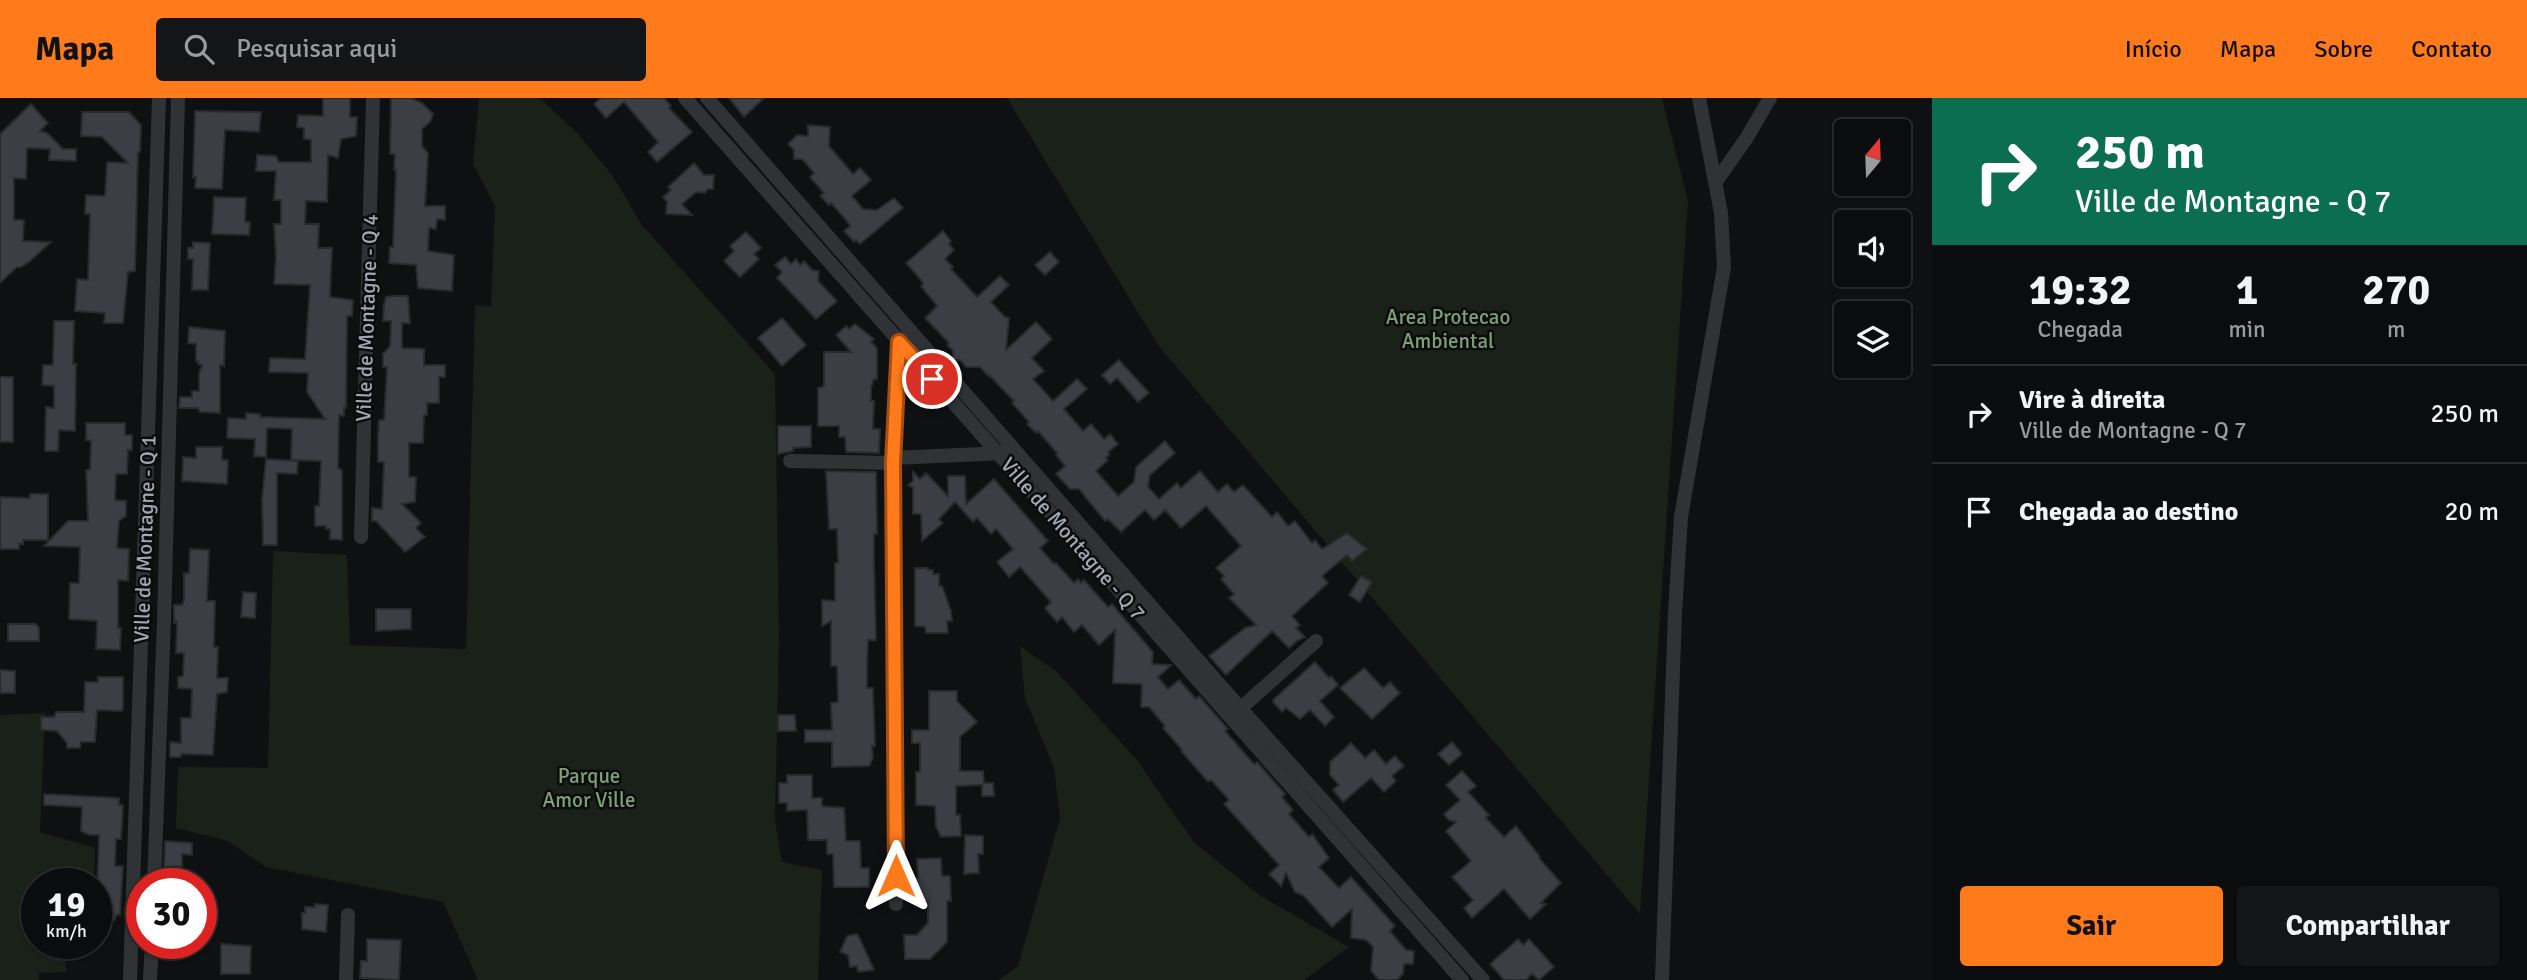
<!DOCTYPE html>
<html lang="pt">
<head>
<meta charset="utf-8">
<style>
  :root { --surface:#0b0c0d; --page:#141516; --text:#f1f3f6; --muted:#9a9b9d; --line:#2b2c2e; --accent:#ff7a1a }
  body { margin:0; font-family:Signika,sans-serif; background:var(--page); color:var(--text); height:100vh; display:flex; flex-direction:column; font-size:26px; white-space:nowrap }
  * { box-sizing:border-box; margin:0 }
  p { font-size:23px; color:var(--muted) }
  .icon { flex:none; width:38px; height:38px; fill:none; stroke:currentColor; stroke-width:2; stroke-linecap:round; stroke-linejoin:round }
  .map { position:relative; flex:1; overflow:hidden }
  .details { display:flex; flex-direction:column; background:var(--surface); width:595px }
  .details>* { flex:none }
  .guide { background:#0b6e4f; color:#fff; overflow:hidden }
  .needle { width:46px; rotate:19deg }
  .fabs { position:absolute; left:1834px; top:21px; display:grid; gap:14px }
  .fabs a { display:grid; place-items:center; width:77px; height:77px; border-radius:7px; background:var(--surface); box-shadow:0 2px 5px #0004,0 0 0 2px var(--line); font-size:35px }
  .speed { position:absolute; left:21px; top:770px; display:flex; gap:14px; font-size:35px; font-weight:700; text-align:center }
  .speed>* { display:grid; place-content:center; width:91px; height:91px; border-radius:50%; background:var(--surface); box-shadow:0 2px 5px #0004,0 0 0 2px var(--line); line-height:1 }
  .speed small { font-size:18px; font-weight:400 }
  .speed .limit { border:10px solid #d22; background:#fff; color:#111 }
  .pin { position:absolute; display:grid; place-items:center; width:60px; height:60px; color:#fff; margin:-30px; border:4px solid #fff; border-radius:50%; box-shadow:0 2px 7px #0007 }
  .me { position:absolute; width:77px; margin:-38px; rotate:0deg; stroke-linejoin:round; filter:drop-shadow(0 0 5px #0008) }
  .turn { display:flex; align-items:center; gap:24px; height:147px; padding:0 28px; font-size:32px }
  .turn .icon { width:91px; height:91px; stroke-width:2.5 }
  .turn b { display:block; font-size:49px; line-height:60px }
  .eta { display:flex; justify-content:space-evenly; align-items:center; height:119px; text-align:center }
  .eta b { font-size:42px; font-weight:700; line-height:49px }
  .cta { display:flex; gap:14px; margin-top:auto; padding:14px 28px }
  .cta a { flex:1; height:80px; border-radius:7px; background:var(--accent); color:#111; font-size:28px; font-weight:700; line-height:80px; text-align:center }
  .cta a+a { background:var(--page); color:var(--text) }
  ul { padding:0; list-style:none }
  li { display:flex; align-items:center; gap:21px; height:98px; padding:0 28px; border-top:2px solid var(--line) }
  li div { flex:1 }
  li b { display:block; font-size:26px }
  li em { font-style:normal }
  header { display:flex; align-items:center; gap:42px; box-sizing:border-box; height:98px; padding:0 35px; background:var(--accent); color:#111 }
  header strong { font-size:33px }
  nav { display:flex; gap:38px; margin-inline-start:auto; font-size:24px }
  .search { width:490px; height:63px; background:var(--page); display:flex; align-items:center; gap:18px; box-sizing:border-box; padding:0 24px; border-radius:7px; color:var(--muted); font-size:26px }
  main { display:flex; flex:1; min-height:0 }
  .map>svg:first-child { display:block }
</style>
</head>
<body>
<header>
<strong>Mapa</strong>
<div class="search"><svg class="icon" aria-label="search" viewBox="0 0 24 24"><circle cx="10" cy="10" r="6"/><path d="M15 15l6 6"/></svg>Pesquisar aqui</div>
<nav><a>Início</a><a>Mapa</a><a>Sobre</a><a>Contato</a></nav>
</header>
<main>
<div class="map">
<svg width="1932" height="882" viewBox="0 0 1932 882">
  <rect width="100%" height="100%" fill="#0f1011"/>
  <g fill="#1a2119">
    <polygon points="479,0 539,0 542,2 578,36 612,77 642,127 775,276 779,541 775,722 782,764 822,772 818,882 478,882 443,804 266,769 228,743 176,730 178,669 268,670 273,453 347,457 350,547 466,551 475,207 491,209 495,108 473,66"/>
    <polygon points="1007,0 1662,0 1688,103 1640,816 1158,247"/>
    <polygon points="1020,548 1057,574 1136,661 1194,744 1259,797 1349,849 1304,882 999,882 1018,868 1060,720 1054,670 1025,600"/>
    <polygon points="45,615 40,734 95,750 94,781 91,786 37,786 37,845 66,845 66,874 39,875 39,882 0,882 0,617"/>
  </g>
  <g fill="#3b3e42" stroke="#292a2d" stroke-width="2">
    <polygon points="323,0 350,0 350,19 357,19 356,38 341,41 338,60 328,57 327,104 306,103 305,126 319,126 318,150 332,150 330,199 353,202 352,218 347,218 346,310 344,309 344,318 339,317 338,370 342,372 342,442 330,441 330,431 326,431 326,428 315,428 315,408 319,408 321,363 291,362 292,331 267,330 266,359 254,358 255,341 227,340 228,320 246,321 246,315 260,316 260,319 325,321 307,294 308,275 269,274 270,260 305,261 310,187 274,186 276,159 274,126 281,126 281,102 274,102 276,73 256,73 257,57 276,58 279,64 311,64 311,42 304,41 304,30 297,29 298,17 323,18"/>
    <polygon points="391,0 411,0 422,5 433,16 430,24 422,31 422,48 428,55 425,108 445,108 445,122 437,121 436,131 429,130 428,153 454,157 452,193 418,190 416,167 389,165 390,149 393,149 396,72 394,72 395,56 390,56"/>
    <polygon points="601,0 664,0 671,8 669,10 692,34 657,64 648,54 658,44 624,4 606,20 594,6"/>
    <polygon points="729,0 764,0 744,19"/>
    <polygon points="31,6 48,25 40,33 47,35 63,51 76,51 76,63 49,62 50,51 27,50 26,81 14,80 14,122 24,122 23,143 51,144 30,163 21,169 17,169 0,185 0,36"/>
    <polygon points="195,13 261,14 259,34 225,32 222,91 195,90 196,79 193,79"/>
    <polygon points="82,14 129,14 141,27 140,54 138,54 135,173 128,174 123,225 104,225 105,215 75,213 77,181 88,182 90,116 85,116 86,97 105,98 107,64 128,65 102,39 81,38"/>
    <polygon points="808,27 830,29 829,48 853,76 860,70 871,82 852,98 863,111 877,112 894,100 903,110 860,146 856,142 854,144 844,133 850,128 847,123 831,105 829,107 820,98 824,95 810,79 814,75 802,61 794,61 794,52 788,46 797,37 808,38"/>
    <polygon points="694,65 704,77 714,77 713,91 708,91 705,95 696,94 682,106 692,117 666,116 667,104 663,99 671,92 668,89"/>
    <polygon points="214,99 246,100 245,124 250,124 249,137 212,136"/>
    <polygon points="943,133 951,143 949,146 954,152 945,161 953,169 951,171 977,199 1000,178 1009,187 991,204 1005,219 1009,220 1006,252 1036,224 1052,241 1032,260 1044,273 1033,281 1053,303 1077,281 1087,291 1064,311 1083,333 1091,326 1104,341 1110,336 1118,346 1108,354 1110,356 1106,360 1108,362 1096,373 1118,398 1134,384 1136,369 1165,343 1175,355 1150,377 1148,389 1159,401 1177,385 1181,390 1200,373 1218,394 1227,386 1234,394 1243,387 1272,419 1277,414 1288,428 1295,423 1312,445 1315,442 1322,451 1347,435 1367,451 1352,463 1347,457 1322,478 1328,485 1292,518 1300,527 1296,530 1305,539 1298,542 1289,550 1272,533 1226,577 1209,558 1245,530 1256,527 1229,500 1234,496 1221,481 1224,478 1216,470 1241,448 1206,408 1181,430 1165,412 1154,422 1145,412 1121,434 1108,421 1105,423 1079,391 1070,391 1056,376 1065,368 1056,357 1057,355 1038,333 1036,335 1027,326 1029,324 1012,305 1014,303 989,277 988,278 980,269 966,269 960,262 953,262 953,253 947,247 949,245 925,220 937,208 921,188 923,186 921,182 906,165"/>
    <polygon points="746,134 761,150 754,156 759,161 740,179 724,163 734,153 730,148"/>
    <polygon points="193,144 210,145 208,192 192,192 193,161 188,161 188,150 193,150"/>
    <polygon points="1050,154 1059,164 1045,177 1035,167"/>
    <polygon points="785,159 791,166 796,161 800,167 804,163 812,172 819,173 818,183 837,203 816,221 777,180 782,174 775,167"/>
    <polygon points="392,198 408,198 410,225 402,225 402,250 424,251 424,267 445,267 445,279 439,279 439,305 427,305 427,317 424,317 423,345 409,345 409,379 416,379 415,404 402,406 421,425 416,430 425,439 405,454 376,423 372,423 372,410 382,411 384,364 378,364 378,337 379,322 384,322 387,269 383,269 383,256 390,248 391,223 383,223 384,206 386,199"/>
    <polygon points="782,220 806,247 782,268 758,240"/>
    <polygon points="54,223 74,223 73,266 76,266 75,333 59,332 58,353 45,353 46,309 54,310 54,288 42,287 43,267 53,267"/>
    <polygon points="855,226 874,241 871,244 877,250 877,281 874,281 871,290 871,303 874,303 873,331 880,331 879,355 846,354 845,339 839,339 839,328 818,328 818,290 824,288 824,254 851,254 836,237 846,228 849,231"/>
    <polygon points="189,229 225,233 224,268 220,267 220,315 200,314 198,310 179,310 180,299 192,299 192,293 199,293 199,276 202,267 198,266 198,263 196,263 196,246 188,245"/>
    <polygon points="1119,262 1149,295 1138,304 1117,280 1110,286 1102,277"/>
    <rect x="0" y="279" width="13" height="65"/>
    <polygon points="86,325 125,325 125,337 132,337 132,352 128,352 127,376 116,376 115,402 126,403 126,418 119,423 117,450 129,451 128,483 118,482 118,530 121,530 120,552 96,551 97,523 69,521 70,485 79,485 80,449 44,448 68,423 88,423 86,372 90,372 91,343 86,342"/>
    <polygon points="778,328 811,328 811,349 793,350 793,353 778,356"/>
    <polygon points="196,349 222,349 222,362 228,362 227,386 182,383 183,359 196,360"/>
    <polygon points="266,361 298,363 297,376 277,375 277,447 263,447 262,402"/>
    <polygon points="826,373 876,374 877,436 874,436 874,464 876,542 868,542 867,568 867,590 873,590 875,648 872,648 873,660 869,668 832,669 832,644 805,644 805,632 832,632 831,605 838,604 837,568 831,568 831,523 822,528 822,502 835,503 835,465 838,465 837,431 829,431"/>
    <polygon points="913,374 920,381 926,375 948,398 948,378 965,378 966,406 994,381 1048,443 1040,450 1054,466 1056,465 1074,485 1078,481 1081,485 1084,482 1108,509 1112,506 1153,554 1152,566 1171,567 1158,579 1168,591 1179,582 1196,601 1199,598 1228,631 1225,633 1254,666 1257,664 1285,696 1282,699 1293,712 1289,716 1309,739 1312,736 1329,760 1319,769 1339,790 1351,779 1395,828 1390,833 1406,852 1414,853 1413,866 1404,866 1403,876 1397,882 1379,882 1371,873 1373,849 1366,842 1351,840 1352,811 1332,829 1304,798 1295,794 1286,775 1281,788 1269,776 1279,767 1224,706 1229,702 1211,682 1208,684 1181,653 1182,652 1163,630 1165,628 1149,609 1141,609 1142,586 1113,585 1115,532 1099,547 1082,527 1074,534 1062,519 1057,524 1045,510 1051,504 1020,469 1009,479 997,464 1013,451 996,431 991,436 977,420 973,424 955,404 939,421 943,425 922,443 921,416 913,416 913,390 908,387 913,383"/>
    <polygon points="30,396 48,396 48,442 23,442 23,446 19,446 19,451 0,451 0,399 30,400"/>
    <polygon points="190,451 209,452 207,503 215,503 214,539 214,549 218,549 217,580 228,580 227,594 217,596 213,657 181,656 181,659 170,659 170,644 181,645 181,620 191,620 192,591 178,590 178,579 183,578 184,555 176,555 177,524 174,525 174,507 182,507 184,502 184,475 189,475"/>
    <polygon points="915,470 928,470 928,472 933,472 933,476 939,476 939,488 942,488 951,513 952,523 947,523 948,535 926,535 925,529 915,528"/>
    <polygon points="1361,478 1372,484 1360,504 1349,497"/>
    <polygon points="243,494 256,495 255,520 241,519"/>
    <polygon points="376,511 411,511 411,531 376,533"/>
    <polygon points="8,526 36,526 39,530 39,543 8,543"/>
    <polygon points="1315,564 1329,580 1331,578 1338,587 1320,603 1334,619 1325,628 1310,612 1300,621 1286,610 1282,614 1273,604 1274,601"/>
    <polygon points="1364,570 1383,590 1390,584 1400,595 1372,621 1340,590"/>
    <polygon points="0,572 15,573 15,595 0,595"/>
    <polygon points="98,579 123,579 123,610 122,613 97,612 95,644 81,644 80,650 67,650 67,645 57,633 41,632 41,619 54,619 56,614 84,614 85,584 98,584"/>
    <polygon points="929,593 957,593 957,603 977,624 960,639 960,673 983,673 984,685 993,685 994,698 982,698 982,687 956,688 956,717 960,717 961,738 941,739 936,729 935,708 916,707 916,674 920,674 920,645 912,645 912,632 929,632"/>
    <polygon points="778,617 795,617 796,633 778,633"/>
    <polygon points="1452,644 1462,656 1449,667 1438,656"/>
    <polygon points="1351,645 1365,660 1374,652 1386,666 1395,658 1404,668 1392,678 1396,683 1384,694 1371,680 1343,704 1333,692 1339,687 1330,677 1330,664"/>
    <polygon points="1462,673 1476,688 1468,694 1489,717 1486,720 1504,739 1516,728 1540,759 1539,760 1561,785 1541,805 1546,806 1530,821 1504,791 1472,820 1464,810 1473,802 1452,779 1471,763 1446,733 1456,724 1449,722 1444,716 1460,702 1446,687"/>
    <polygon points="787,677 812,677 812,700 822,700 822,708 844,710 846,743 860,743 861,770 869,770 869,789 834,789 833,756 827,756 827,742 808,742 807,712 787,713 787,705 779,705 779,685 787,685"/>
    <polygon points="44,696 119,700 119,707 123,707 121,741 116,741 115,768 123,768 120,817 116,817 115,822 96,821 99,737 89,737 81,733 82,709 44,707"/>
    <polygon points="965,737 983,738 983,756 978,756 979,775 964,776"/>
    <polygon points="165,743 192,745 192,757 182,756 182,768 164,769"/>
    <polygon points="941,760 942,778 950,778 951,803 947,803 947,844 930,861 905,861 904,837 917,837 928,825 928,804 918,804 918,800 907,802 906,782 918,780 917,761"/>
    <polygon points="201,795 206,795 215,832 202,832"/>
    <polygon points="315,806 328,807 326,834 302,831 302,815 305,815 305,809 315,809"/>
    <polygon points="857,836 860,841 874,872 858,874 857,868 850,869 848,857 840,854 847,838"/>
    <polygon points="367,841 401,842 399,882 360,880 361,863 367,863"/>
    <polygon points="1518,841 1523,847 1529,841 1554,869 1539,882 1532,876 1526,882 1504,882 1490,866"/>
    <polygon points="221,846 251,848 250,876 221,876"/>
  </g>
  <g fill="none" stroke-linecap="round" stroke-linejoin="round">
    <g stroke="#303336" stroke-width="14">
      <polyline points="685,0 1462,882"/>
      <polyline points="707,0 1227,595 1483,882"/>
      <polyline points="1715,85 1746,41 1770,0"/>
      <polyline points="893,360 1004,355"/>
      <polyline points="790,363 893,365"/>
      <polyline points="361,439 373,0"/>
      <polyline points="1241,610 1316,543"/>
      <polyline points="154,786 164,523 178,0"/>
      <polyline points="896,806 893,365 900,240"/>
      <polyline points="130,882 159,0"/>
      <polyline points="150,882 152,845"/>
      <polyline points="346,882 348,817"/>
      <polyline points="1662,882 1675,515 1681,419 1724,169 1721,115 1699,0"/>
    </g>
  </g>
  <g fill="none" stroke-linecap="round" stroke-linejoin="round">
    <g stroke="#a64f11" stroke-width="18">
      <polyline id="route" points="896,778 893,365 899,244 932,281"/>
    </g>
    <use href="#route" stroke="#ff7a1a" stroke-width="12"/>
  </g>
  <g text-anchor="middle" stroke-width="5" stroke-linejoin="round" paint-order="stroke">
    <g font-size="21" fill="#7ca174" stroke="#0b0b0c">
      <text x="1448" y="226">Area Protecao<tspan x="1448" dy="24">Ambiental</tspan></text>
      <text x="589" y="685">Parque<tspan x="589" dy="24">Amor Ville</tspan></text>
    </g>
    <g font-size="21" fill="#9faab4" stroke="#0b0b0c">
      <text transform="translate(367 220) rotate(-88)" y="7">Ville de Montagne - Q 4</text>
      <text transform="translate(145 441) rotate(-88)" y="7">Ville de Montagne - Q 1</text>
      <text transform="translate(1073 441) rotate(49)" y="7">Ville de Montagne - Q 7</text>
    </g>
  </g>
</svg>
<div class="fabs">
<a><svg class="needle" viewBox="-14 -14 28 28"><path d="M0-13l5 13h-10z" fill="#e53935"/><path d="M0 13l5-13h-10z" fill="#9a9b9d"/></svg></a>
<a><svg class="icon" aria-label="sound" viewBox="0 0 24 24"><path d="M4 9h4l5-4v14l-5-4H4zM17 9q2 3 0 6"/></svg></a>
<a><svg class="icon" aria-label="layers" viewBox="0 0 24 24"><path d="M12 4l9 5-9 5-9-5zM3 14l9 5 9-5"/></svg></a>
</div>
<div class="speed"><div>19<small>km/h</small></div><div class="limit">30</div></div>
<div class="pin" style="left:932px;top:281px;background:#d93025"><svg class="icon" aria-label="arrive" viewBox="0 0 24 24"><path d="M6 21V4h12l-3 4 3 4H6"/></svg></div>
<svg class="me" style="left:896px;top:778px" viewBox="-20 -20 40 40"><path d="M0-17L14 15 0 8-14 15z" fill="#ff7a1a" stroke="#fff" stroke-width="4"/></svg>
</div>
<section class="details">
<div class="guide">
<div class="turn"><svg class="icon" aria-label="right" viewBox="0 0 24 24"><path d="M7 20v-9h11M14 6l5 5-5 5"/></svg><div><b>250 m</b>Ville de Montagne - Q 7</div></div>
</div>
<div class="eta">
<div><b>19:32</b><p>Chegada</p></div>
<div><b>1</b><p>min</p></div>
<div><b>270</b><p>m</p></div>
</div>
<ul>
<li><svg class="icon" aria-label="right" viewBox="0 0 24 24"><path d="M7 20v-9h11M14 6l5 5-5 5"/></svg><div><b>Vire à direita</b><p>Ville de Montagne - Q 7</p></div><em>250 m</em></li>
<li><svg class="icon" aria-label="arrive" viewBox="0 0 24 24"><path d="M6 21V4h12l-3 4 3 4H6"/></svg><div><b>Chegada ao destino</b></div><em>20 m</em></li>
</ul>
<div class="cta"><a>Sair</a><a>Compartilhar</a></div>
</section>
</main>
</body>
</html>
